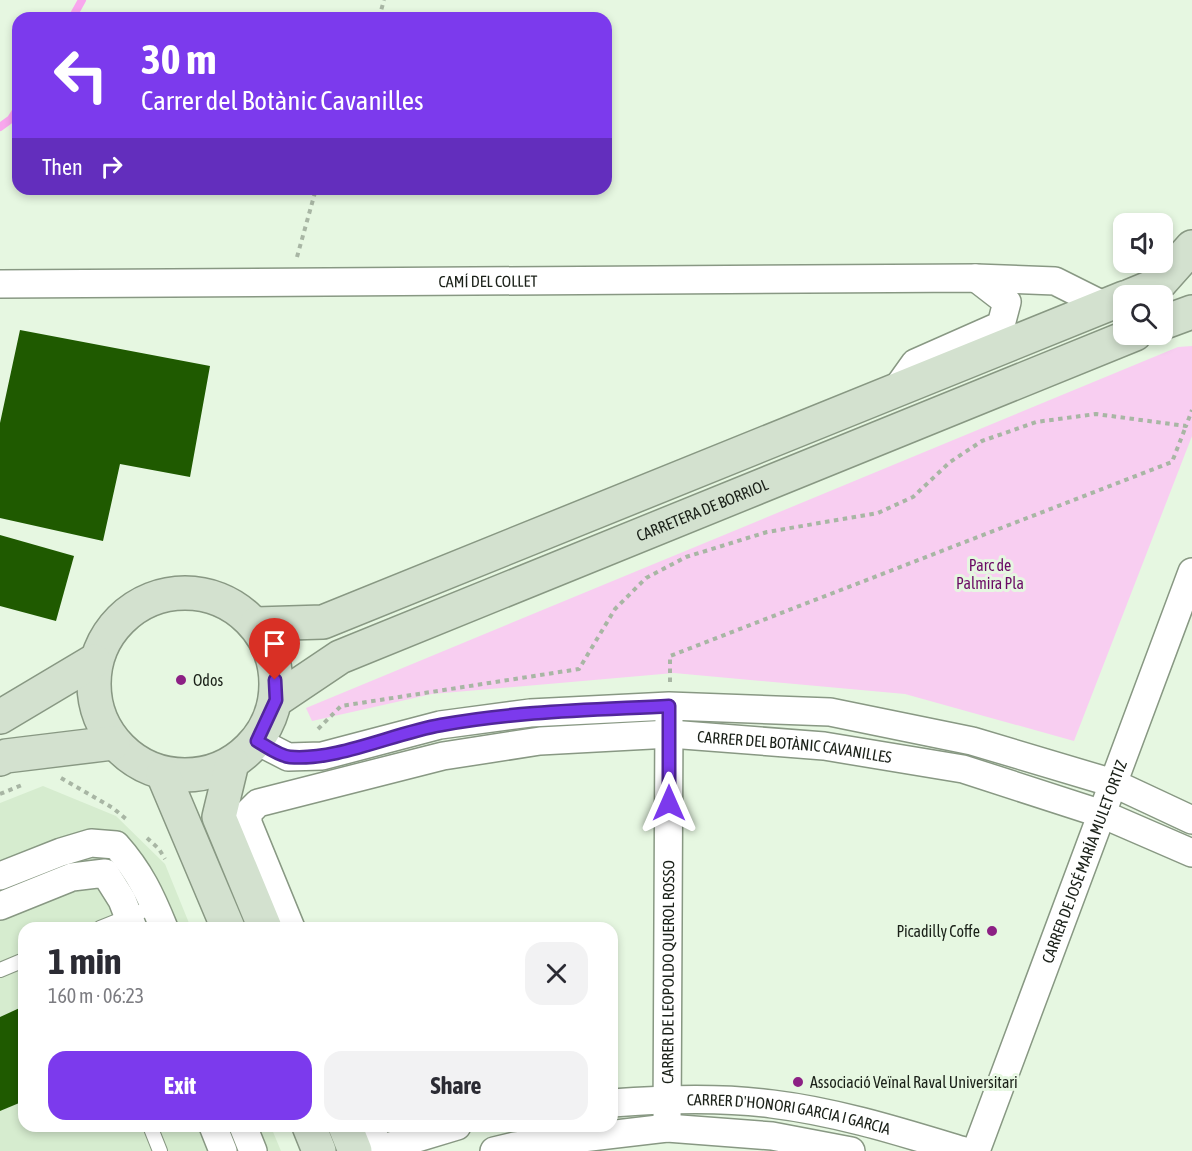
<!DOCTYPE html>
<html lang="en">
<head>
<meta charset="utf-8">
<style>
  :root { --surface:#fff; --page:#f2f2f3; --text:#2b2b33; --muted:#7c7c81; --accent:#7c3aed }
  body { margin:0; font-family:"Asap Condensed",sans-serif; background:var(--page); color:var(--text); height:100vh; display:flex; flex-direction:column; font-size:22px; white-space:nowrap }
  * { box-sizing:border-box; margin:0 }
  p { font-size:20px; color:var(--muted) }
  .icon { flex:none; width:33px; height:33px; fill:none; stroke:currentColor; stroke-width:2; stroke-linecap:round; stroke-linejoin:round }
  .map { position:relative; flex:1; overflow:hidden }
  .drawer { position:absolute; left:18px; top:922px; width:600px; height:210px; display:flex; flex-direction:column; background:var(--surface); border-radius:18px; box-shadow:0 3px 9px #0003 }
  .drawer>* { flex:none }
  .top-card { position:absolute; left:12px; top:12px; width:600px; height:183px; border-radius:18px; box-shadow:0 3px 9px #0003; background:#7c3aed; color:#fff; overflow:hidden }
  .controls { position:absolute; left:1113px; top:213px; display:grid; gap:12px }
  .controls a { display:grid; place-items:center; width:60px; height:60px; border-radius:12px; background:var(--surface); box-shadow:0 3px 9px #0003; font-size:30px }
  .pin { position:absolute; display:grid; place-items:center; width:51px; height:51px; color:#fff; margin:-62px -26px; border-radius:50% 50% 50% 0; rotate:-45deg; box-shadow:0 0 6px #0007 }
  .pin .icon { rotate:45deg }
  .me { position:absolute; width:66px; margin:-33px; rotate:0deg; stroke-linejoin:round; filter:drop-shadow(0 0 4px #0008) }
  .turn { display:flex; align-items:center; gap:21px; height:126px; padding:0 30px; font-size:27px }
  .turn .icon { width:78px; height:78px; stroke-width:2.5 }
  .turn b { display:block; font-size:42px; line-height:51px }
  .then { display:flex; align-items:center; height:57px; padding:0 30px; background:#0003; gap:12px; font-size:22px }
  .round { display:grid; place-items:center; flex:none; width:63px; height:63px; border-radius:18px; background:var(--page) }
  .headline { display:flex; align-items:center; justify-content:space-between; height:102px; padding:0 30px }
  h1 { font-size:36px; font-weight:700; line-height:45px }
  .cta { display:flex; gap:12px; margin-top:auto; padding:12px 30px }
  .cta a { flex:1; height:69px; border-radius:18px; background:var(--accent); color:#fff; font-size:24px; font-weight:700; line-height:69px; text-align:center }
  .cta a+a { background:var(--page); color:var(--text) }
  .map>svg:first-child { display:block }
</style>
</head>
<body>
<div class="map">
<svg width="1192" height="1151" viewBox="0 0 1192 1151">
  <rect width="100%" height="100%" fill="#e6f7e1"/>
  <polygon fill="#d6eccf" points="43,786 116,816 165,864 191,928 24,928 24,1126 271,1127 281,1151 0,1151 0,803"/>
  <polygon fill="#f8cef1" points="1192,346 1192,436 1074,741 905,694 674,673 432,694 312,721 306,708 1178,347"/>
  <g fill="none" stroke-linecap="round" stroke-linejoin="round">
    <g stroke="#f8a7ed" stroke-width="8">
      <polyline points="72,18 82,0"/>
      <polyline points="0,127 11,119 18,108"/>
    </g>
  </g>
  <g fill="#1f5a00">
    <polygon points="20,330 210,366 190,477 120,464 103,541 0,518 0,423"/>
    <polygon points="0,535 74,556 56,621 0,606"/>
    <polygon points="24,1006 24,1101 0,1111 0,1017"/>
  </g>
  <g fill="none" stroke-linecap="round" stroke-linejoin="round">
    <g stroke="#889883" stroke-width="16">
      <g id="lane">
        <polyline points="100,928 155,906"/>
        <polyline points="0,970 24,960"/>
        <polyline points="150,1126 160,1151"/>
      </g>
    </g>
    <g stroke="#889883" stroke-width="30">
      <g id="street">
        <path id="s1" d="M0,284l976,-6 79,3 50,25"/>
        <polyline points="895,391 915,363 1001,325 1007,302 976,278"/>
        <polyline points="257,741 288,757 322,756 440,725 530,713 669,706 830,712 972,741 1113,783 1192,820"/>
        <path d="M0,876l61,-24 30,-9 25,2c24,27 35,51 48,83"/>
        <polyline points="0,906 72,877 105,873 122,900 133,928"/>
        <path id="s2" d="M291,928l-43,-105v-10l10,-10 185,-47 97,-15 130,-7 154,12 139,23 139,45 90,39"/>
        <path id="s3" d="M612,1103c52,-4 108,-6 160,1 66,8 129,28 192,47"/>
        <polyline points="213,1126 223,1151"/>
        <polyline points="243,1126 253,1151"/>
        <polyline points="370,1126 380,1151"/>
        <path id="s4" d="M667,1128l2,-411"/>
        <polyline points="374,1151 457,1126"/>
        <polyline points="494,1151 515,1146 667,1128 772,1136 851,1151"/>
        <path id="s5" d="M976,1151l216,-579"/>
      </g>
    </g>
    <g stroke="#889883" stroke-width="36">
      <g id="secondary">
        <polyline points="1130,296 1159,284 1192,247"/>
        <polyline points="1162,323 1192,312"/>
        <circle cx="185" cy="684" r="91"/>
        <polyline points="256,624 323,622 1124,298"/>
        <path id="s6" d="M276,700l64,-43 795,-323"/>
        <polyline points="0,717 94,661"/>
        <polyline points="0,759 6,756 113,743"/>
        <polyline points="232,763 219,817 265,928"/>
        <polyline points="163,774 228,928"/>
        <polyline points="309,1126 319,1151"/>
        <polyline points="345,1126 355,1151"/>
      </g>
    </g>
    <g stroke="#a8b6a4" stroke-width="4" stroke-dasharray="4.5 4.5" stroke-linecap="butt">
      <polyline points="379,18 384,0"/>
      <polyline points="297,257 316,189"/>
      <polyline points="670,682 670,656 1172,462 1186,426"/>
      <polyline points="318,729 341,706 579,669 615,609 646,578 686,557 767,532 878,513 913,497 950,462 982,441 1036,422 1096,414 1186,426 1192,410"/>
      <polyline points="61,778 113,808 126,819"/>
      <polyline points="0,794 22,785"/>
      <polyline points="147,838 159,849 165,859"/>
    </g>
    <use href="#lane" stroke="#fff" stroke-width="14"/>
    <use href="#street" stroke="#fff" stroke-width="27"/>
    <use href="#secondary" stroke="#d3e1cf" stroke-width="33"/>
  </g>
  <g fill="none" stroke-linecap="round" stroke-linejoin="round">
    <g stroke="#51269a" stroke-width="15">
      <path id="route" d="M275,680l1,20 -19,41c9,5 22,15 33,16 47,4 104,-24 151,-32 76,-14 152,-15 228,-19v97"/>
    </g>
    <use href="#route" stroke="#7c3aed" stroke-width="10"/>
  </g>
  <g fill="#8c2084" stroke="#e6f7e1" stroke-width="2">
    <circle cx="181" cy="680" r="6"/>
    <circle cx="992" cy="931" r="6"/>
    <circle cx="798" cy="1082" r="6"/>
  </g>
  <g text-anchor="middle" stroke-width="6" stroke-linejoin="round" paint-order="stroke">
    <g font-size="16" fill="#1a2018" stroke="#e6f7e1">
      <text dy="6" stroke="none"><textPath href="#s1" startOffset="488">CAMÍ DEL COLLET</textPath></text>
      <text dy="6" stroke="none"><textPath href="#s6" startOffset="468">CARRETERA DE BORRIOL</textPath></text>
      <text dy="6" stroke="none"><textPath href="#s2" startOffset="682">CARRER DEL BOTÀNIC CAVANILLES</textPath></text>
      <text dy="6" stroke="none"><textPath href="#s5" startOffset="309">CARRER DE JOSÉ MARÍA MULET ORTIZ</textPath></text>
      <text dy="6" stroke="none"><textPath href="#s4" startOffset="156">CARRER DE LEOPOLDO QUEROL ROSSO</textPath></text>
      <text dy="6" stroke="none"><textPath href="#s3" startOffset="178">CARRER D'HONORI GARCIA I GARCIA</textPath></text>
    </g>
    <g font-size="16" fill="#6b0b65" stroke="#e6f7e1">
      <text x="990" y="571">Parc de<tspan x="990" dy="18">Palmira Pla</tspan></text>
    </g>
    <g font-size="16" fill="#1a2018" stroke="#e6f7e1" text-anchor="start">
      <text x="193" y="686">Odos</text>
      <text x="980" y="937" text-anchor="end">Picadilly Coffe</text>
      <text x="810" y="1088">Associació Veïnal Raval Universitari</text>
    </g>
  </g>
</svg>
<div class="controls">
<a><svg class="icon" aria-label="sound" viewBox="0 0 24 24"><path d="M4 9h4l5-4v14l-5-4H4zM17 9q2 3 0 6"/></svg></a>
<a><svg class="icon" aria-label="search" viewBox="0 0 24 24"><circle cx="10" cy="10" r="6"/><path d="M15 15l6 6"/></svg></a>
</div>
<div class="pin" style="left:275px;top:680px;background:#d93025"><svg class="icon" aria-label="arrive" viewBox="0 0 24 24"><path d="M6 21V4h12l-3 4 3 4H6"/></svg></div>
<svg class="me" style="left:669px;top:803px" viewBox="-20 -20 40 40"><path d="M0-17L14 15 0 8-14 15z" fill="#7c3aed" stroke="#fff" stroke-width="4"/></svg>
<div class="top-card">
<div class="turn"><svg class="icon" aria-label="left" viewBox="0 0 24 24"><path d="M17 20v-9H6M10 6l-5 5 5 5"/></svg><div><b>30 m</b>Carrer del Botànic Cavanilles</div></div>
<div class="then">Then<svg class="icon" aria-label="right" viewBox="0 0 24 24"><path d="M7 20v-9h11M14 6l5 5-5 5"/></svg></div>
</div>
<section class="drawer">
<div class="headline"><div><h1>1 min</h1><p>160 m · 06:23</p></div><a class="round"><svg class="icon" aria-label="close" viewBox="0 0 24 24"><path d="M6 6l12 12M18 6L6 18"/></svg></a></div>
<div class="cta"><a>Exit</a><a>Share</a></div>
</section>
</div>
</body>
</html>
